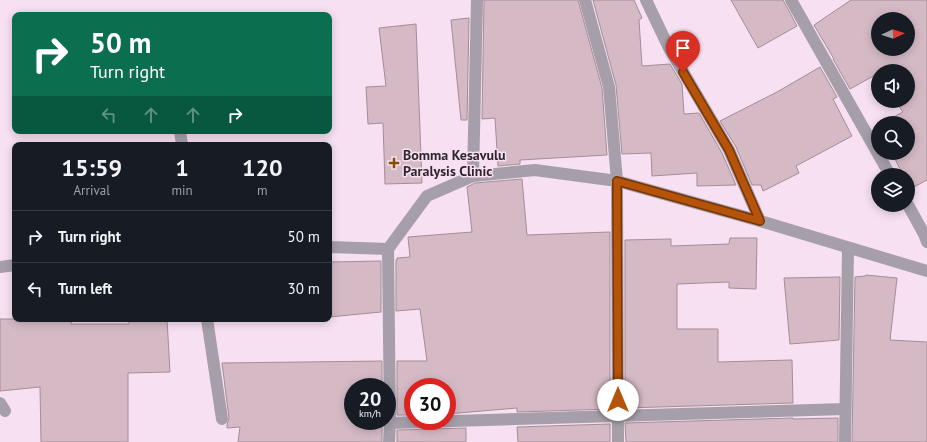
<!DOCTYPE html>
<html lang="en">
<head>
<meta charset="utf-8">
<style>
  :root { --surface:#171b24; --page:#242831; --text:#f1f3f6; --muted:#9ea1a6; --line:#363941 }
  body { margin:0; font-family:"PT Sans",sans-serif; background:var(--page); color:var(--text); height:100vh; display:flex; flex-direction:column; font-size:15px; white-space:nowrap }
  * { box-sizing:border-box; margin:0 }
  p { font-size:13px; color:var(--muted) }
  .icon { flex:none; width:22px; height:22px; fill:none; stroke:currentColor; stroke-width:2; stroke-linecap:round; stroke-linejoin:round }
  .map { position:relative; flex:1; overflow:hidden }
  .panel { position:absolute; left:12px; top:142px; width:320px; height:180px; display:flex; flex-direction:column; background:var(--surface); border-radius:8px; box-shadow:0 2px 10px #0003 }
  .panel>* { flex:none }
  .banner { position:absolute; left:12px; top:12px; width:320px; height:122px; border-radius:8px; box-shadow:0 2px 10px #0003; background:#0b6e4f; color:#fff; overflow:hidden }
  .needle { width:26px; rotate:87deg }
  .fabs { position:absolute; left:871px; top:12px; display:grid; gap:8px }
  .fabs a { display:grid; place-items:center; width:44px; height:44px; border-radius:50%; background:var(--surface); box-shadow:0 2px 10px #0003; font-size:20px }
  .speed { position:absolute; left:344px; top:378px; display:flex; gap:8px; font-size:20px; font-weight:700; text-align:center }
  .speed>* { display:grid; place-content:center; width:52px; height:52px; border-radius:50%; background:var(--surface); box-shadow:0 2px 10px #0003; line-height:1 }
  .speed small { font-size:10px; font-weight:400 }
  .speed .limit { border:6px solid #d22; background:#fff; color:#111 }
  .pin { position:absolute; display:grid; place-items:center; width:34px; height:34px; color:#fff; margin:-41px -17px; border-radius:50% 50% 50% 0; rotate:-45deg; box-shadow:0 0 4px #0007 }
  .pin .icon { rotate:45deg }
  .me { position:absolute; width:44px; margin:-22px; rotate:0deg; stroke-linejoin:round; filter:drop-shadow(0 0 3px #0008) }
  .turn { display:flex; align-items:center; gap:14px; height:84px; padding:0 12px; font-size:18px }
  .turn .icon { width:52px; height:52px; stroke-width:2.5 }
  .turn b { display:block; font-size:28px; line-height:34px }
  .lanes { display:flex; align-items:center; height:38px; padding:0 12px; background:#0003; justify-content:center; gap:20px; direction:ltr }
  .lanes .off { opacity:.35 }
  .eta { display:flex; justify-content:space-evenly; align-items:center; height:68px; text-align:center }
  .eta b { font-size:24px; font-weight:700; line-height:28px }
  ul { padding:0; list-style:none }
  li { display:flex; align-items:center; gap:12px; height:52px; padding:0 12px; border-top:1px solid var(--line) }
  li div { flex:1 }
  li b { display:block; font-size:15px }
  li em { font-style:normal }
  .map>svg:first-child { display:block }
</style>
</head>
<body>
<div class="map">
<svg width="927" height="442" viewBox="0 0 927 442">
  <rect width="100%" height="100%" fill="#f6e0f2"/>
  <g fill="#d5bac5" stroke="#a58c96" fill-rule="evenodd">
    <polygon points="484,0 578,0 602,88 607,155 520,160 520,164 498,166 495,118 482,119"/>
    <polygon points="593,0 634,0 642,18 639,20 642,66 670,64 682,84 684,114 699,113 722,153 736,185 697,186 697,173 652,176 651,153 622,154 616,85"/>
    <polygon points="731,0 783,0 797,26 758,48"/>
    <path d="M851,0h76v180l-17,9 -2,-4v-10h-5l-11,-22h16v-30h-26l21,-11 -8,-11h13v-30h-30v5l-1,-2 -27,15 -17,-30h1l-20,-34zM878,19h30v30h-30z"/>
    <polygon points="469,18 467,120 461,120 451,20"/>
    <polygon points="416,24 422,183 385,184 383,123 368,124 366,87 386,86 379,28"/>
    <polygon points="820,67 837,97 833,99 852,136 796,166 799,173 763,191 761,185 752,185 736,147 720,121 777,92"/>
    <polygon points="522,179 527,235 610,232 610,409 517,412 517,408 447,414 447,387 413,387 413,415 397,415 397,361 427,361 420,309 396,311 396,260 397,260 397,258 410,257 408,237 472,232 467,187 475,183"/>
    <polygon points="730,238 757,238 756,289 729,288 729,282 677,284 677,329 718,329 718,362 792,360 793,403 625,408 625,240 671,239 671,246 729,244"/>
    <polygon points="381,261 381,312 329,317 329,262"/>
    <polygon points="866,275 897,278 890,340 927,342 927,442 852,442 855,277 865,276"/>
    <polygon points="840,277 839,340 790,344 784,278"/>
    <polygon points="0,319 72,319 71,324 129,324 129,319 167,319 170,372 128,373 128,442 41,442 40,387 0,391"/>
    <polygon points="382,361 382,387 353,387 353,421 382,421 382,442 238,442 240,427 227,428 227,425 229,418 222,363"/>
    <polygon points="793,418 793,419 838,418 838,442 626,442 625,423"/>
    <polygon points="610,424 610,442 518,442 517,427"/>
    <polygon points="466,428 466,442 397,442 397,430"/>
  </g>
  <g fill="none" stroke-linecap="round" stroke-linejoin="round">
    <g stroke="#a69fa9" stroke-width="12">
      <polyline points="585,0 609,87 617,181 618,442"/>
      <polyline points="646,0 668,46 729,150 760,221"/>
      <polyline points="791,0 890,175"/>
      <polyline points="180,131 182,145"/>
      <polyline points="473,176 477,0"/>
      <polyline points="908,205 924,234 927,242"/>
      <polyline points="329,247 388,249"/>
      <polyline points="0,267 15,265"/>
      <polyline points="207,319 222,419"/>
      <polyline points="0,403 5,411"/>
      <polyline points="390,423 845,409"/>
      <polyline points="389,442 390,423 388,249 427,196 473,176 535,170 617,181 760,221 927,271"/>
      <polyline points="845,442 848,248"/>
    </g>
  </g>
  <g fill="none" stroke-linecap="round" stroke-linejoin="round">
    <g stroke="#753606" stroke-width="10">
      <polyline id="route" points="618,400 617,181 760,221 729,150 683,72"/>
    </g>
    <use href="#route" stroke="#b45309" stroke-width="7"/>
  </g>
  <path fill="#875000" stroke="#f6e0f2" stroke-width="1.5" d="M392 157h4v4h4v4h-4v4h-4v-4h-4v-4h4z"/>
  <g text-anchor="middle" stroke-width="3" stroke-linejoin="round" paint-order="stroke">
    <g font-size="14" font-weight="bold" fill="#2e262d" stroke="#f6e0f2" text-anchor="start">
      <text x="403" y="160">Bomma Kesavulu<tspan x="403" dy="16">Paralysis Clinic</tspan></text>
    </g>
  </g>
</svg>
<div class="fabs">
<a><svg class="needle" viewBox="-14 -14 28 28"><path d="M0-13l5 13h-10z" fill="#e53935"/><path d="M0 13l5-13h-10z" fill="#9ea1a6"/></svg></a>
<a><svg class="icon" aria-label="sound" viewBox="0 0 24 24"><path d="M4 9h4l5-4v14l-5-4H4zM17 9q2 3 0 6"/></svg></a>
<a><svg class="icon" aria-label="search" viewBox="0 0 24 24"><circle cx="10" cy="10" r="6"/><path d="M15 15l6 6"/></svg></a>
<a><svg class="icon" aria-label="layers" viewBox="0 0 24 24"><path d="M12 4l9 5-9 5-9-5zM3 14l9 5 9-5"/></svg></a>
</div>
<div class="speed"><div>20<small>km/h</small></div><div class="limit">30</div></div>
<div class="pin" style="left:683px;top:72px;background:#d93025"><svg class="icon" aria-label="arrive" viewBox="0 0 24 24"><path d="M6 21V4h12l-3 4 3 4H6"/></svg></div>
<svg class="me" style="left:618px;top:400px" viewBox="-20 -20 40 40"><circle r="19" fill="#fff"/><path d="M0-13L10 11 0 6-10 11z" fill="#b45309"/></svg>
<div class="banner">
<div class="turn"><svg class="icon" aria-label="right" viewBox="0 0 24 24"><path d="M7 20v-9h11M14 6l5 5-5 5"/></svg><div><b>50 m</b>Turn right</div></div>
<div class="lanes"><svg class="icon off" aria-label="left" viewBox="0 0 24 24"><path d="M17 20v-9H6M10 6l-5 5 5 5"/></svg><svg class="icon off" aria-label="ahead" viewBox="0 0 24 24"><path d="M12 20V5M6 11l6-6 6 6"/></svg><svg class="icon off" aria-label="ahead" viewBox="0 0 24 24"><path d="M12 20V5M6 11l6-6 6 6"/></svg><svg class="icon" aria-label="right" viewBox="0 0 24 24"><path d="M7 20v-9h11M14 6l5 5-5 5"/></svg></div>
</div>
<section class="panel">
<div class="eta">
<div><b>15:59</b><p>Arrival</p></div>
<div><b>1</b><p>min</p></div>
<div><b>120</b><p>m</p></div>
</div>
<ul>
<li><svg class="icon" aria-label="right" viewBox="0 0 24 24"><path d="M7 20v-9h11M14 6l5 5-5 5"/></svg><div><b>Turn right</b></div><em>50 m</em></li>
<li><svg class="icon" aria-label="left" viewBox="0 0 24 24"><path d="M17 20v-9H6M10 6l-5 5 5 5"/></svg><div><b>Turn left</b></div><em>30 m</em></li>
</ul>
</section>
</div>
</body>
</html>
